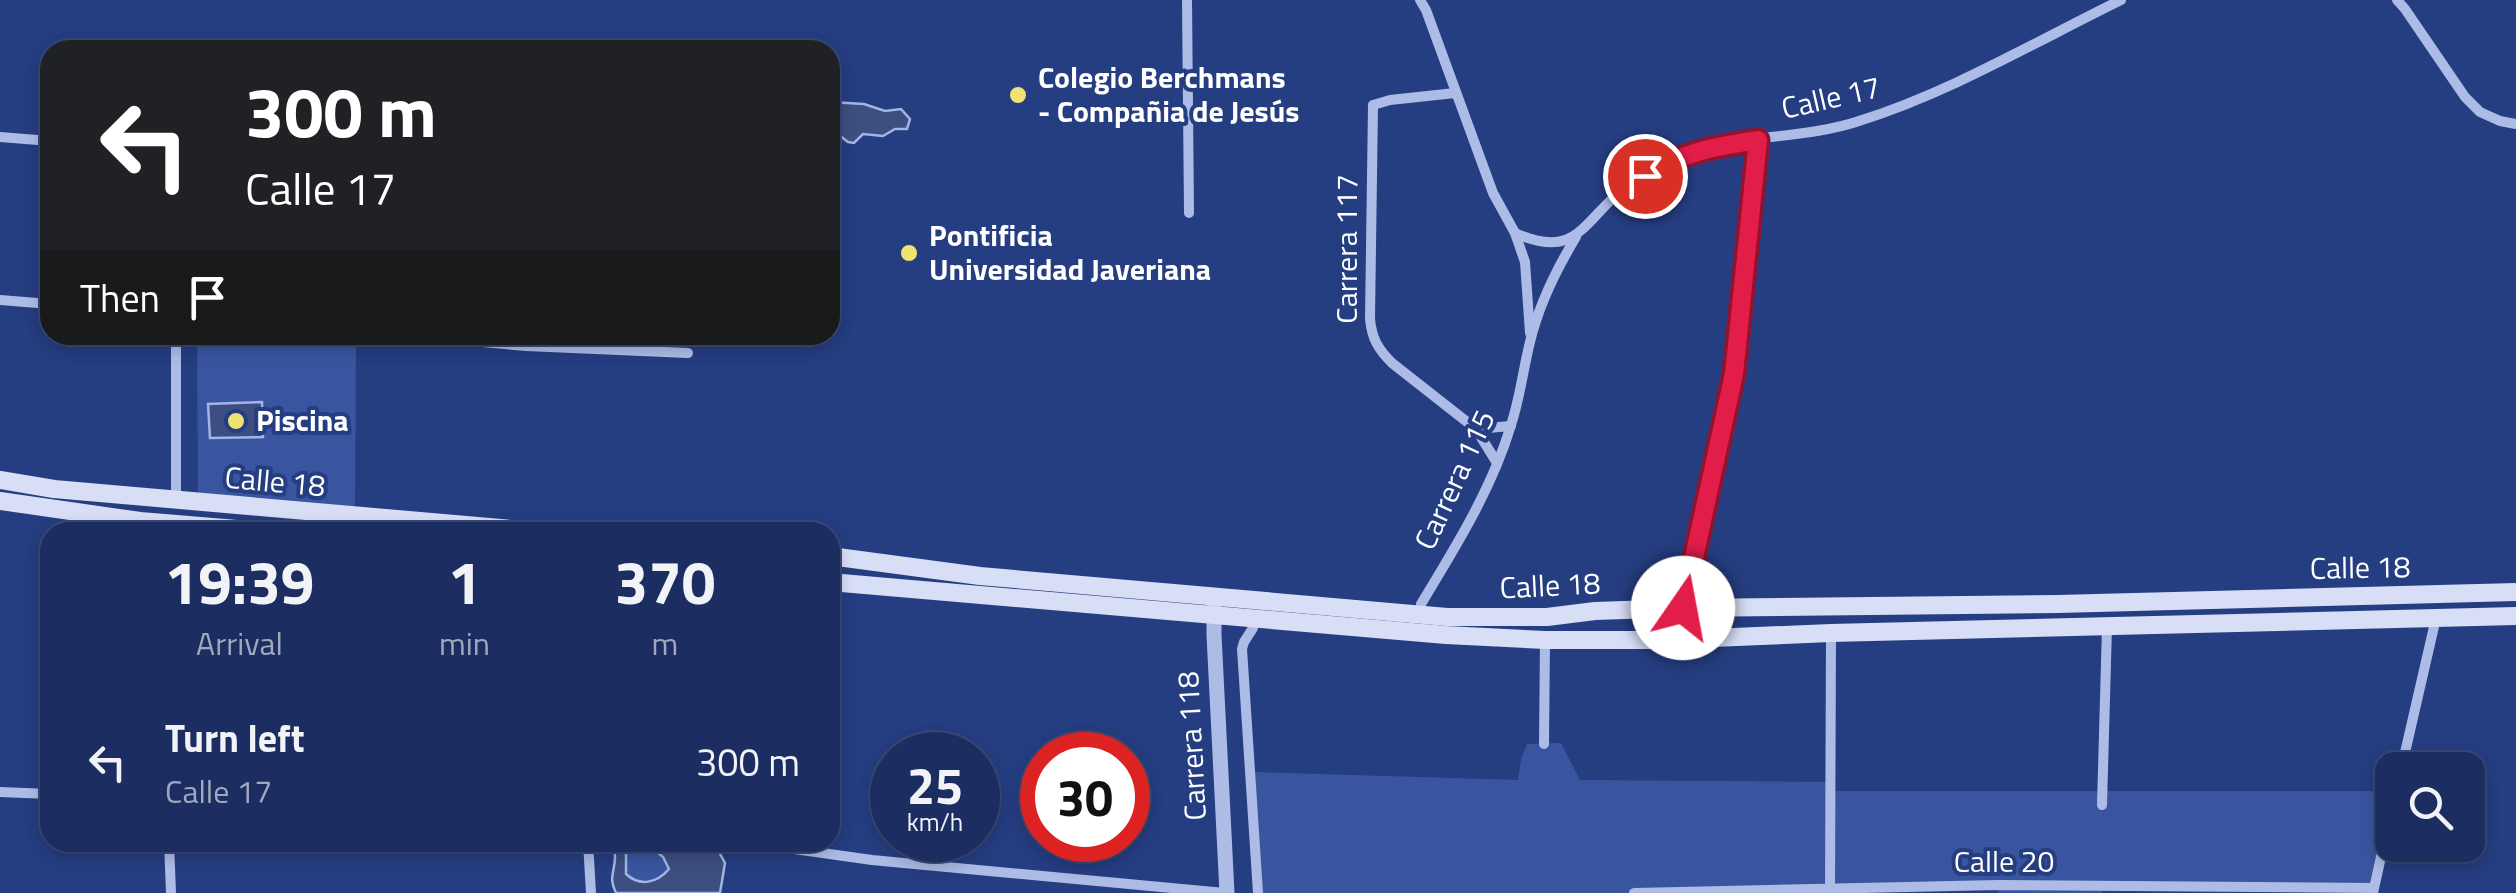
<!DOCTYPE html>
<html lang="en">
<head>
<meta charset="utf-8">
<style>
  :root { --surface:#1c2e61; --page:#293a6a; --text:#f1f3f6; --muted:#a0a8bd; --line:#3a4a76 }
  body { margin:0; font-family:"Titillium Web",sans-serif; background:var(--page); color:var(--text); height:100vh; display:flex; flex-direction:column; font-size:38px; white-space:nowrap }
  * { box-sizing:border-box; margin:0 }
  p { font-size:32px; color:var(--muted) }
  .icon { flex:none; width:55px; height:55px; fill:none; stroke:currentColor; stroke-width:2; stroke-linecap:round; stroke-linejoin:round }
  .map { position:relative; flex:1; overflow:hidden }
  .panel { position:absolute; left:40px; top:522px; width:800px; height:330px; display:flex; flex-direction:column; background:var(--surface); border-radius:30px; box-shadow:0 5px 15px #0003,0 0 0 2px var(--line) }
  .panel>* { flex:none }
  .banner { position:absolute; left:40px; top:40px; width:800px; height:305px; border-radius:30px; box-shadow:0 5px 15px #0003,0 0 0 2px var(--line); background:#202124; color:#fff; overflow:hidden }
  .tools { position:absolute; left:2375px; top:752px; display:grid; gap:20px }
  .tools a { display:grid; place-items:center; width:110px; height:110px; border-radius:20px; background:var(--surface); box-shadow:0 5px 15px #0003,0 0 0 2px var(--line); font-size:50px }
  .speed { position:absolute; left:870px; top:732px; display:flex; gap:20px; font-size:50px; font-weight:700; text-align:center }
  .speed>* { display:grid; place-content:center; width:130px; height:130px; border-radius:50%; background:var(--surface); box-shadow:0 5px 15px #0003,0 0 0 2px var(--line); line-height:1 }
  .speed small { font-size:25px; font-weight:400 }
  .speed .limit { border:15px solid #d22; background:#fff; color:#111 }
  .pin { position:absolute; display:grid; place-items:center; width:85px; height:85px; color:#fff; margin:-42px; border:5px solid #fff; border-radius:50%; box-shadow:0 2px 10px #0007 }
  .me { position:absolute; width:110px; margin:-55px; rotate:12deg; stroke-linejoin:round; filter:drop-shadow(0 0 8px #0008) }
  .turn { display:flex; align-items:center; gap:35px; height:210px; padding:0 40px; font-size:45px }
  .turn .icon { width:130px; height:130px; stroke-width:2.5 }
  .turn b { display:block; font-size:70px; line-height:85px }
  .then { display:flex; align-items:center; height:95px; padding:0 40px; background:#0003; gap:20px; font-size:38px }
  .eta { display:flex; justify-content:space-evenly; align-items:center; height:170px; text-align:center }
  .eta b { font-size:60px; font-weight:700; line-height:70px }
  ul { padding:0; list-style:none }
  li { display:flex; align-items:center; gap:30px; height:140px; padding:0 40px }
  li div { flex:1 }
  li b { display:block; font-size:38px }
  li em { font-style:normal }
  .map>svg:first-child { display:block }
</style>
</head>
<body>
<div class="map">
<svg width="2516" height="893" viewBox="0 0 2516 893">
  <rect width="100%" height="100%" fill="#253d81"/>
  <g fill="#3a559f">
    <polygon points="197,335 356,335 355,516 198,503"/>
    <polygon points="1561,743 1580,780 1830,782 1830,791 2392,791 2392,807 2374,888 2102,888 2102,893 1998,893 1999,886 1634,893 1258,893 1252,772 1518,780 1521,759 1527,744"/>
    <path d="M633,843h14l16,14 6,13 -7,8c-31,11 -50,-8 -29,-35z"/>
  </g>
  <g fill="#3d4e80" stroke="#a1b5e7" stroke-width="2.5">
    <polygon points="830,102 864,104 885,111 901,109 910,119 907,129 895,129 883,136 863,134 854,143 848,142 830,128"/>
    <polygon points="262,402 263,437 210,438 208,404"/>
    <path d="M613,843h21l-8,11v20c14,13 31,9 43,-5l-6,-12 -16,-14h67l11,20 -5,30h-104c-8,-16 -1,-21 -1,-36 0,-5 -1,-10 -2,-14z"/>
  </g>
  <g fill="none" stroke-linecap="round" stroke-linejoin="round">
    <g stroke="#adbce7" stroke-width="10">
      <polyline points="1187,0 1189,213"/>
      <polyline points="1420,0 1426,10 1493,193 1515,233 1525,262 1530,333"/>
      <polyline points="2397,0 2405,9 2465,97 2480,112 2500,121 2516,124"/>
      <path d="M1455,93l-65,7 -17,5 -3,214c2,20 8,30 22,44l84,66 21,34"/>
      <polyline points="0,137 50,141"/>
      <path d="M1515,233c61,27 67,-10 107,-43 13,-10 30,-21 45,-28 57,-29 133,-21 192,-41 92,-29 176,-79 262,-121"/>
      <polyline points="0,300 50,304"/>
      <polyline points="176,335 176,500"/>
      <polyline points="405,335 526,346 688,353"/>
      <polyline points="1476,429 1511,426"/>
      <polyline points="1683,608 1734,374 1758,139"/>
      <path d="M1420,615l1,-11c34,-56 71,-115 90,-179 9,-27 12,-55 19,-83 9,-38 26,-72 46,-105"/>
      <polyline points="1253,628 1244,642 1242,649 1258,893"/>
      <polyline points="1544,744 1545,640"/>
      <polyline points="2401,770 2436,618"/>
      <polyline points="0,792 50,794"/>
      <polyline points="2102,805 2107,627"/>
      <polyline points="169,842 171,893"/>
      <polyline points="588,842 591,893"/>
      <polyline points="744,842 872,860 1225,893"/>
      <polyline points="1634,893 1999,885 2374,888"/>
      <polyline points="1830,893 1831,633"/>
      <polyline points="2373,893 2392,807"/>
    </g>
    <polyline stroke="#adbce7" stroke-width="15" points="1214,607 1214,635 1227,893"/>
    <g stroke="#d7def6" stroke-width="18">
      <polyline points="0,480 54,489 546,532"/>
      <polyline points="0,501 140,521 274,532"/>
      <polyline points="830,556 980,576 1447,617 1547,617 1595,611 1683,608 2058,604 2516,592"/>
      <polyline points="830,582 1446,635 1545,640 1663,640 1831,633 2516,616"/>
    </g>
  </g>
  <g fill="none" stroke-linecap="round" stroke-linejoin="round">
    <g stroke="#92132f" stroke-width="25">
      <path id="route" d="M1645,176c40,-25 68,-29 113,-36l-24,234 -51,234"/>
    </g>
    <use href="#route" stroke="#e11d48" stroke-width="18"/>
  </g>
  <g fill="#f0e371" stroke="#253d81" stroke-width="4">
    <circle cx="1018" cy="95" r="10"/>
    <circle cx="909" cy="253" r="10"/>
    <circle cx="236" cy="421" r="10"/>
  </g>
  <g text-anchor="middle" stroke-width="8" stroke-linejoin="round" paint-order="stroke">
    <g font-size="30" font-weight="bold" fill="#fff" stroke="#253d81" text-anchor="start">
      <text x="1038" y="88">Colegio Berchmans<tspan x="1038" dy="34">- Compañia de Jesús</tspan></text>
      <text x="929" y="246">Pontificia<tspan x="929" dy="34">Universidad Javeriana</tspan></text>
      <text x="256" y="431">Piscina</text>
    </g>
    <g font-size="30" fill="#fff" stroke="#253d81">
      <text transform="translate(1831 98) rotate(-13)" y="10">Calle 17</text>
      <text transform="translate(1347 249) rotate(-90)" y="10">Carrera 117</text>
      <text transform="translate(1455 480) rotate(-65)" y="10">Carrera 115</text>
      <text transform="translate(275 482) rotate(5)" y="10">Calle 18</text>
      <text transform="translate(2360 568) rotate(-1)" y="10">Calle 18</text>
      <text transform="translate(1550 586) rotate(-3)" y="10">Calle 18</text>
      <text transform="translate(1192 746) rotate(-93)" y="10">Carrera 118</text>
      <text x="2004" y="872">Calle 20</text>
    </g>
  </g>
</svg>
<div class="tools">
<a><svg class="icon" aria-label="search" viewBox="0 0 24 24"><circle cx="10" cy="10" r="6"/><path d="M15 15l6 6"/></svg></a>
</div>
<div class="speed"><div>25<small>km/h</small></div><div class="limit">30</div></div>
<div class="pin" style="left:1645px;top:176px;background:#d93025"><svg class="icon" aria-label="arrive" viewBox="0 0 24 24"><path d="M6 21V4h12l-3 4 3 4H6"/></svg></div>
<svg class="me" style="left:1683px;top:608px" viewBox="-20 -20 40 40"><circle r="19" fill="#fff"/><path d="M0-13L10 11 0 6-10 11z" fill="#e11d48"/></svg>
<div class="banner">
<div class="turn"><svg class="icon" aria-label="left" viewBox="0 0 24 24"><path d="M17 20v-9H6M10 6l-5 5 5 5"/></svg><div><b>300 m</b>Calle 17</div></div>
<div class="then">Then<svg class="icon" aria-label="arrive" viewBox="0 0 24 24"><path d="M6 21V4h12l-3 4 3 4H6"/></svg></div>
</div>
<section class="panel">
<div class="eta">
<div><b>19:39</b><p>Arrival</p></div>
<div><b>1</b><p>min</p></div>
<div><b>370</b><p>m</p></div>
</div>
<ul>
<li><svg class="icon" aria-label="left" viewBox="0 0 24 24"><path d="M17 20v-9H6M10 6l-5 5 5 5"/></svg><div><b>Turn left</b><p>Calle 17</p></div><em>300 m</em></li>
</ul>
</section>
</div>
</body>
</html>
